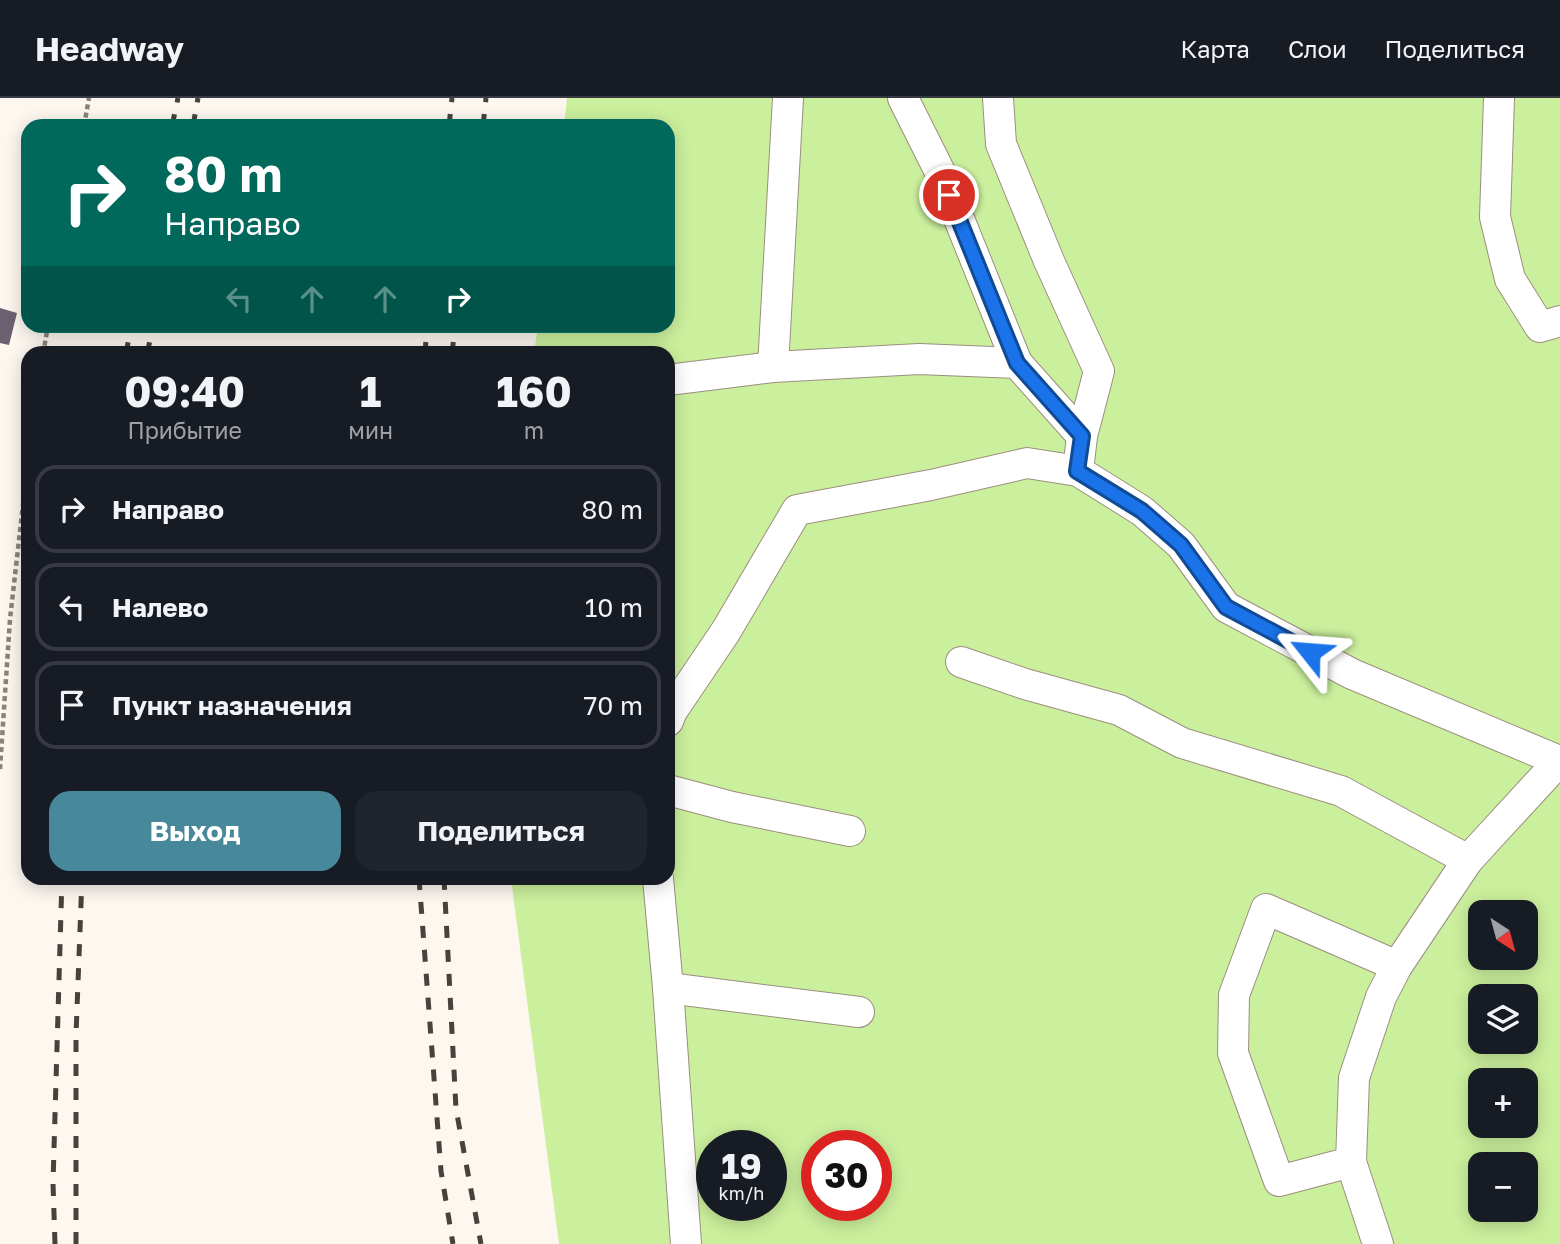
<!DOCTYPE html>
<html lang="ru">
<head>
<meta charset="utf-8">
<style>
  :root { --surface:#171b24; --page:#20242c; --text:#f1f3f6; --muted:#9ea1a6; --line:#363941; --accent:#47899b }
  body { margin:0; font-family:"Golos Text",sans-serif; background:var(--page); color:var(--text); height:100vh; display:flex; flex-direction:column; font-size:26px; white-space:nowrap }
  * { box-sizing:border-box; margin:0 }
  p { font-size:23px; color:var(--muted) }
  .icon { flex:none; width:38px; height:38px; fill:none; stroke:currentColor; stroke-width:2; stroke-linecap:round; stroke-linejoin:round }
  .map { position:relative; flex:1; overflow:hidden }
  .details { position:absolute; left:21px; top:248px; width:654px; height:539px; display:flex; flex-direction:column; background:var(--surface); border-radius:21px; box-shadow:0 4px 18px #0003 }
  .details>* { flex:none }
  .banner { position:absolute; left:21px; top:21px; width:654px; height:214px; border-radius:21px; box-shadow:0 4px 18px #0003; background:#00695c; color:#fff; overflow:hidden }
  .needle { width:46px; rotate:144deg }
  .tools { position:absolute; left:1468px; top:802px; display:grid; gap:14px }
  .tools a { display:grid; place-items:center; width:70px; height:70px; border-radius:14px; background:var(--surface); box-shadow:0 4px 18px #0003; font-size:35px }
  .speed { position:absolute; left:696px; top:1032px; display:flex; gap:14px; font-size:35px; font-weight:700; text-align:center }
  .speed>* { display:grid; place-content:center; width:91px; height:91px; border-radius:50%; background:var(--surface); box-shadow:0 4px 18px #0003; line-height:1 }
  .speed small { font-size:18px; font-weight:400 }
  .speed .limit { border:10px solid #d22; background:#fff; color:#111 }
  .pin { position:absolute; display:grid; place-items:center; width:60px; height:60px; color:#fff; margin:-30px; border:4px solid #fff; border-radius:50%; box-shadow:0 2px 7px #0007 }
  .me { position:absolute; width:77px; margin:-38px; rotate:298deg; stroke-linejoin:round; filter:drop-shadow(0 0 5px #0008) }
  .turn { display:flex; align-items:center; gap:24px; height:147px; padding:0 28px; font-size:32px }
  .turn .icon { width:91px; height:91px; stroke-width:2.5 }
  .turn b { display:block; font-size:49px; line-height:60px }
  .lanes { display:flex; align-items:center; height:66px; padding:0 28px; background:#0003; justify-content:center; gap:35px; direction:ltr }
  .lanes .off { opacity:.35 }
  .eta { display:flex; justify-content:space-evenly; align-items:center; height:119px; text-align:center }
  .eta b { font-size:42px; font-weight:700; line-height:49px }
  .button { display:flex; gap:14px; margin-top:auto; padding:14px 28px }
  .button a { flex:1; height:80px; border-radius:21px; background:var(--accent); color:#fff; font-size:28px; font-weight:700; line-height:80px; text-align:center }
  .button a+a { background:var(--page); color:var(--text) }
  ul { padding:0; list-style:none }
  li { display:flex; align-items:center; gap:21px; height:88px; margin:0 14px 10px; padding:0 14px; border:4px solid var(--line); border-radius:21px }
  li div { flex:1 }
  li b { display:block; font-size:26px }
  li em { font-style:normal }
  header { display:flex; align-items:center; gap:42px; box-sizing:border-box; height:98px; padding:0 35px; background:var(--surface); border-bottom:2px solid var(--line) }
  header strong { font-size:33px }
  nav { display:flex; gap:38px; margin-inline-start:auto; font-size:24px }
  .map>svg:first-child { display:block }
</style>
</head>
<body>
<header>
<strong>Headway</strong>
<nav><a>Карта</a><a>Слои</a><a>Поделиться</a></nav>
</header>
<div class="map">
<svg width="1560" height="1146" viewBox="0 0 1560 1146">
  <rect width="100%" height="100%" fill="#fdf7f0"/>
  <path fill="#cbf09d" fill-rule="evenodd" d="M567,0h993v1146h-1001l-48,-365 157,-1v-524l-134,-1 4,-27h130v-200h-104zM1480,814h46v45h-46zM1480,898h46v45h-46zM1480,982h46v45h-46zM712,1048h60v60h-60zM817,1048h60v60h-60zM1480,1066h46v45h-46z"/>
  <polygon fill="#6c6171" points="0,210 17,215 9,247 0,245"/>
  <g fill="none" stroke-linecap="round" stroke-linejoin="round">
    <g stroke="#9c8e7e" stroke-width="32">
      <g id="minor">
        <polyline points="903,0 941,76 1017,265 1082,338"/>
        <polyline points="998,0 1001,46 1049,163 1099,273 1082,338 1078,373"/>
        <polyline points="1499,0 1495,119 1510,181 1540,229 1560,223"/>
        <polyline points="773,269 788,0"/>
        <polyline points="668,282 773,269 919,261 1017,265"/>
        <polyline points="961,564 1025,586 1119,612 1182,645 1341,693 1468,762"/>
        <polyline points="668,623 672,613 726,533 797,412 931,387 1027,365 1078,373 1142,413 1181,447 1226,509 1352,576 1557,662"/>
        <polyline points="668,692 732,709 850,733"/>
        <polyline points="658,780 668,890 686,1146"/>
        <polyline points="668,890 859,914"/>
        <polyline points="1351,1064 1279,1083 1233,955 1234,897 1266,811 1397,868"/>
        <polyline points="1378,1146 1351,1064 1354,980 1381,899 1397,868 1468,762 1560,662"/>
      </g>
    </g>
    <g stroke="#89837c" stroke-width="4.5" stroke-dasharray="5 3.5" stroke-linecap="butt">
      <polyline points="84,28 89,0"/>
      <polyline points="43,256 48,228"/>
      <polyline points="0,671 10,521 28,363"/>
    </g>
    <use href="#minor" stroke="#fff" stroke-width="30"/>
    <g stroke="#48423c" stroke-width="5" stroke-dasharray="12 12" stroke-linecap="butt">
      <polyline points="172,28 178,0"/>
      <polyline points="193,28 198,0"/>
      <polyline points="449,28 452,0"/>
      <polyline points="483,28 486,0"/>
      <polyline points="126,256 131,228"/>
      <polyline points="147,256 153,228"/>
      <polyline points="425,256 427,228"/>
      <polyline points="452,256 455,228"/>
      <polyline points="419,780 441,1073 453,1146"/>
      <polyline points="444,780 456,1011 481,1146"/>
      <polyline points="55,1146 53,1085 62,780"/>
      <polyline points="76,1146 76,937 82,780"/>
    </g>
  </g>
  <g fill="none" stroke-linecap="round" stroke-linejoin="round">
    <g stroke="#114b97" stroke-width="18">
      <polyline id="route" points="949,97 1017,265 1082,338 1077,373 1142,413 1181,447 1226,509 1310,554"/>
    </g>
    <use href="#route" stroke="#1a73e8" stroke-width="12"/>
  </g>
</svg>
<div class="tools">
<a><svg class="needle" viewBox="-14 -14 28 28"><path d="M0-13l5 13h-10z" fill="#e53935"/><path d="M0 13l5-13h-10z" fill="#9ea1a6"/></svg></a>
<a><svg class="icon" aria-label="layers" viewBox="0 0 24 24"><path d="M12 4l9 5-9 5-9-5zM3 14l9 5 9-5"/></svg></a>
<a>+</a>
<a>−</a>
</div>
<div class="speed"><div>19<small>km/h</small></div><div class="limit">30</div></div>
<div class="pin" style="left:949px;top:97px;background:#d93025"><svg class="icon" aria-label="arrive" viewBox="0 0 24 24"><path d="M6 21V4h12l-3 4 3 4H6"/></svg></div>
<svg class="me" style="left:1310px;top:554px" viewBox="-20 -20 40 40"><path d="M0-17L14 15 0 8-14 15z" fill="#1a73e8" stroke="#fff" stroke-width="4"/></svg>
<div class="banner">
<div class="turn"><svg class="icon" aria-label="right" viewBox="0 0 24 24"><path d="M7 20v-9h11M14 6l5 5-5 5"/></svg><div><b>80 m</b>Направо</div></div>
<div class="lanes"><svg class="icon off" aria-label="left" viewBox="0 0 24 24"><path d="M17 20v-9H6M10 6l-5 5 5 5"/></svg><svg class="icon off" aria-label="ahead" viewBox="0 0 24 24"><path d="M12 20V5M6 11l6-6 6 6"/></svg><svg class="icon off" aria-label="ahead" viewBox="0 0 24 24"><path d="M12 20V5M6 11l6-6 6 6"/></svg><svg class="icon" aria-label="right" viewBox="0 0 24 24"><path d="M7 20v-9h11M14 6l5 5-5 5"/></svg></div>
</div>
<section class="details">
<div class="eta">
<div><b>09:40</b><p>Прибытие</p></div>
<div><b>1</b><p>мин</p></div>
<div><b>160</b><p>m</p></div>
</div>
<ul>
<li><svg class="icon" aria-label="right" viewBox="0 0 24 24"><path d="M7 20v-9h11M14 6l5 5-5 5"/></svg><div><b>Направо</b></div><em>80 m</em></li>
<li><svg class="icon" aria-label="left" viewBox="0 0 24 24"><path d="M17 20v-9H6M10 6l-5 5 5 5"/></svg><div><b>Налево</b></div><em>10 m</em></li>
<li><svg class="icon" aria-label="arrive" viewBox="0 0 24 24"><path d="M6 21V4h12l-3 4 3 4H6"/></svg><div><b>Пункт назначения</b></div><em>70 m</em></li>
</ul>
<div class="button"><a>Выход</a><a>Поделиться</a></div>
</section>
</div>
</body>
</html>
